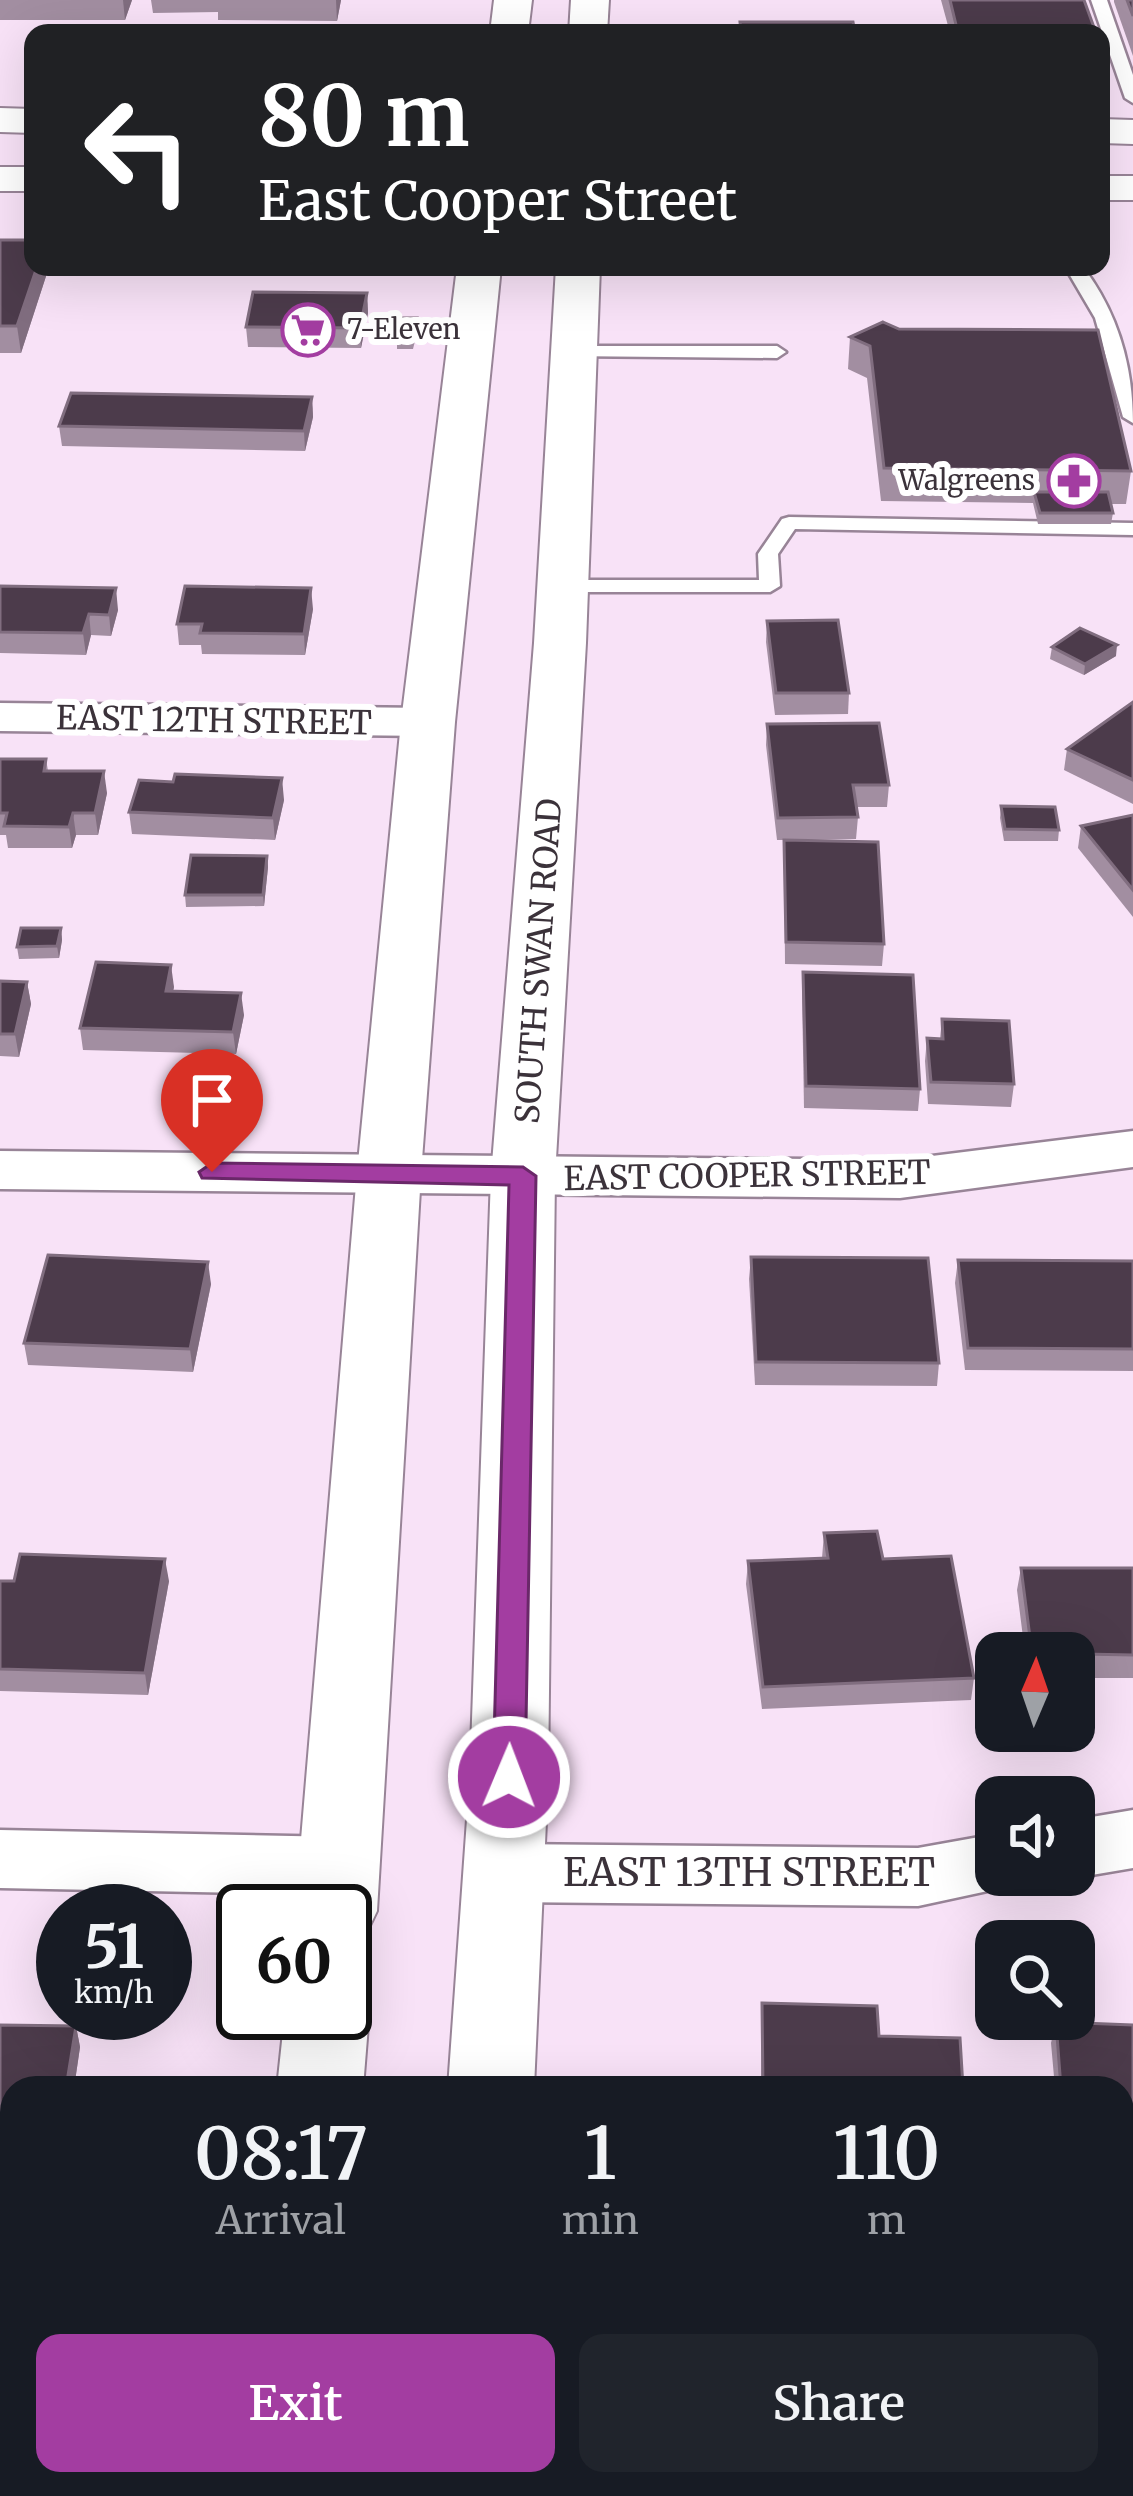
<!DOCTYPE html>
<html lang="en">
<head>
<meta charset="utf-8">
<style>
  :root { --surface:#171b24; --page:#20242c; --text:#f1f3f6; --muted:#9ea1a6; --accent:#a33da1 }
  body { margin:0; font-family:Merriweather,serif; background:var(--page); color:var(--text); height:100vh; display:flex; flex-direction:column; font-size:45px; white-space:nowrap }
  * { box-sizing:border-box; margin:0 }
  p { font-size:39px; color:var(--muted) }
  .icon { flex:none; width:66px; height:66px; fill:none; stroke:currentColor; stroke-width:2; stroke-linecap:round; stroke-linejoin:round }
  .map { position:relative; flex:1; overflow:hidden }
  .sheet { position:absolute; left:0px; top:2076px; width:1134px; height:420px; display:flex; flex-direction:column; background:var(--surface); border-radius:36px 36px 0 0; box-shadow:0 12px 48px #0002 }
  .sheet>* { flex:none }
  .guide { position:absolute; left:24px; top:24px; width:1086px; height:252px; border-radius:24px; box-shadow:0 12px 48px #0002; background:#202124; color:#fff; overflow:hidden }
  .needle { width:78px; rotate:2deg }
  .controls { position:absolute; left:975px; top:1632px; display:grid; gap:24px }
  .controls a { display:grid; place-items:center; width:120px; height:120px; border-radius:24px; background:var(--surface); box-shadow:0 12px 48px #0002; font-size:60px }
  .speed { position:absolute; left:36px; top:1884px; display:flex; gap:24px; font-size:60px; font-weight:700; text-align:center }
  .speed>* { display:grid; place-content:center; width:156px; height:156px; border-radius:50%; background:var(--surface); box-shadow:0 12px 48px #0002; line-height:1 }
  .speed small { font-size:30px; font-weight:400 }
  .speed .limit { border:6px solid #111; border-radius:18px; background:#fff; color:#111 }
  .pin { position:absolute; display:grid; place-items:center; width:102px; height:102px; color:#fff; margin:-123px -51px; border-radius:50% 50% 50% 0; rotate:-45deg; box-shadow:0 0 12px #0007 }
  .pin .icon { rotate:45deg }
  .me { position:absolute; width:132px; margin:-66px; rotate:1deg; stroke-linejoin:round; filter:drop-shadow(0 0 9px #0008) }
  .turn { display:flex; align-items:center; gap:42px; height:252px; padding:0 36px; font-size:54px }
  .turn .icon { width:156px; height:156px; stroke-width:2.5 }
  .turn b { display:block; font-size:84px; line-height:102px }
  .eta { display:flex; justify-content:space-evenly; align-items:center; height:204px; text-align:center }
  .eta b { font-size:72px; font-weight:600; line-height:84px }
  .button { display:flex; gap:24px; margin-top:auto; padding:24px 36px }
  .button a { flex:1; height:138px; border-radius:24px; background:var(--accent); color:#fff; font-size:48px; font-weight:600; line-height:138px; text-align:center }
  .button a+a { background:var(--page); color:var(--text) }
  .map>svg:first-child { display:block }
</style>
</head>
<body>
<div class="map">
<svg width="1133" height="2496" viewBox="0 0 1133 2496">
  <rect width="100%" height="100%" fill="#f8e2f7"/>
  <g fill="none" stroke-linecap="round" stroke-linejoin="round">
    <g stroke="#988497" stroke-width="5">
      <g id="lane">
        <polygon points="1091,0 1107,0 1133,75 1133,103 1125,98"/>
        <path d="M1065,267h18c35,46 50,99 50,156l-10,-6 -28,-99z"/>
        <polygon points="573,346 777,346 786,352 777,358 566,356 566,348"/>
        <polygon points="789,517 1133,523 1133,535 795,529 778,554 780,586 770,592 563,592 553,586 563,580 759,580 758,554 782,519"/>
      </g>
    </g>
    <g stroke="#988497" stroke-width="5">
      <g id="street">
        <polygon points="0,703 428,708 444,712 451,722 444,732 428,736 0,731"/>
        <polygon points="1133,1131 1133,1167 900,1198 0,1189 0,1151 900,1160"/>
        <polygon points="1133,1810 1133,1868 1074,1878 1065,1875 1074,1875 1074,1820"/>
        <polygon points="0,1830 341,1837 366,1845 376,1866 366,1887 341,1895 0,1888"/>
        <polygon points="996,1834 996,1875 1025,1875 1020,1884 918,1906 502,1902 477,1894 467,1873 477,1852 502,1844 918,1848"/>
      </g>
    </g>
    <g stroke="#988497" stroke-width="4">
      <g id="primary">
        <polygon points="494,0 532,0 528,33 490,33"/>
        <polygon points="571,0 609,0 607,33 569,33"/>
        <polygon points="0,108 33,109 33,133 0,132"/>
        <polygon points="1101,119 1133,120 1133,144 1101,143"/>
        <rect x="0" y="167" width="33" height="24"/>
        <rect x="1101" y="176" width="32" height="24"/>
        <polygon points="457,267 501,267 455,722 421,1173 377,1911 365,1936 345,1943 345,1911 295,1911 357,1173 401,722"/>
        <polygon points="556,267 600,267 586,643 555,1176 548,1777 534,2088 448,2088 470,1777 491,1176 534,643"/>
        <polygon points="345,1983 357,1987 369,2013 363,2088 277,2088 285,2013 345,2013"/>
        <polygon points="238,2484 332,2484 330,2496 236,2496"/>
        <polygon points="425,2484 519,2484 518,2496 424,2496"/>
      </g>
    </g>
    <use href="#lane" fill="#fff" fill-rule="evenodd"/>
    <use href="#street" fill="#fff" fill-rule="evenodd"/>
    <use href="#primary" fill="#fff" fill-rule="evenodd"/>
  </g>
  <g fill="#a28ea1">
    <polygon points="0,0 132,0 125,20 0,20"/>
    <polygon points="151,0 341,0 337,21 218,20 218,12 153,13"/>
    <polygon points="941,0 1084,0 1096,33 950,33"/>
    <polygon points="1114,0 1133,0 1133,56 1114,2"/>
    <polygon points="0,240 33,267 49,267 21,353 0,353"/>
    <polygon points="367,293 368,313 361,348 248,347 246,327"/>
    <polygon points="418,329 413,349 397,349 397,338"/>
    <polygon points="850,337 1131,471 1126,504 1111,504 1113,513 1111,524 1038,524 1033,503 881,501 867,378 848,369"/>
    <polygon points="312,397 313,417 305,451 62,446 59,426"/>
    <polygon points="0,586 118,610 111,636 91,635 86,655 0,653"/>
    <polygon points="313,609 305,655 202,654 201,645 179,645 177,624"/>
    <polygon points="767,621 849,693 848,714 775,715 766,642"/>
    <polygon points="1052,647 1116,656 1084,675 1050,659"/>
    <polygon points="1133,702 1133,804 1064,770 1067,749"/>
    <polygon points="767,724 889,785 887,807 857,807 858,817 856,839 797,840 884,944 882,966 785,964 784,840 777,840 766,745"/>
    <polygon points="0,759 46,759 48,771 107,793 98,835 76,835 72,848 8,848 6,835 0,835"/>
    <polygon points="284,800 275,840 132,834 129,812"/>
    <polygon points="1001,806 1059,830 1058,841 1004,841 1000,818"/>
    <polygon points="1133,815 1133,917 1078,848 1081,826"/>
    <polygon points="267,856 268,867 264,906 186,907 185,895"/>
    <polygon points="61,928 62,940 59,958 19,959 17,947"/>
    <polygon points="803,972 920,1089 918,1111 804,1108 802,994"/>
    <polygon points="0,981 27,982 31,1004 19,1057 0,1056"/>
    <polygon points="174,987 173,991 244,1015 236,1054 83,1050 80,1028"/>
    <polygon points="942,1019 1014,1084 1011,1107 928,1104 925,1061 927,1038 940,1039"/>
    <polygon points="751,1257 939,1363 937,1386 755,1385 749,1279"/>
    <polygon points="958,1260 1133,1261 1133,1371 965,1370 955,1283"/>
    <polygon points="211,1284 193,1372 28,1365 24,1343"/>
    <polygon points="824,1533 883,1559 974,1678 971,1700 762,1709 746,1584 748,1561 822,1558"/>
    <polygon points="1021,1568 1133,1568 1133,1678 1074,1678 1074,1653 1025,1653 1017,1590"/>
    <polygon points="0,1581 169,1581 148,1695 0,1691"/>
    <polygon points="762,2003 879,2036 963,2088 761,2088"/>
    <polygon points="1056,2022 1133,2025 1133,2193 1122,2193 1122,2088 1055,2088 1051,2043"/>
    <polygon points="0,2025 76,2026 80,2047 74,2088 12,2088 12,2142 0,2141"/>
    <polygon points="1122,2218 1130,2254 1127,2265 1122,2265"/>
  </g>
  <g fill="#806d7f">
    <polygon points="123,0 132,0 125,20"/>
    <polygon points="336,0 341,0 337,21"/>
    <polygon points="37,267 49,267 21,353 17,326"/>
    <polygon points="367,293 368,313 361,348 360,328"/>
    <polygon points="312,397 313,417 305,451 304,431"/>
    <polygon points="116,588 118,610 111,636 109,615"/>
    <polygon points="311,588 313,609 305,655 304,634"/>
    <polygon points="89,614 91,635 86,655 83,633"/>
    <polygon points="1117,645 1116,656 1084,675 1085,664"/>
    <polygon points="104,771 107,793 98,835 95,813"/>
    <polygon points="282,778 284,800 275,840 273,818"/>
    <polygon points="73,813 76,835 72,848 69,827"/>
    <polygon points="267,856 268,867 264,906 263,895"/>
    <polygon points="61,928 62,940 59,958 57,946"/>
    <polygon points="171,965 174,987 168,1013 166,991"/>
    <polygon points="27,982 31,1004 19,1057 15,1034"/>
    <polygon points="241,993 244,1015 236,1054 233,1032"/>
    <polygon points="208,1262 211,1284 193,1372 190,1349"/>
    <polygon points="165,1559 169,1581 148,1695 145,1673"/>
    <polygon points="76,2026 80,2047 74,2088 66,2088"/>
  </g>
  <g fill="#4c3b4b" stroke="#806d7f" stroke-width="3">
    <polygon points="950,0 1084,0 1096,33 958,33"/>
    <polygon points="1127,0 1133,0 1133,16"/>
    <polygon points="740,22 853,22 855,33 741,33"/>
    <polygon points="0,240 33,240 33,267 37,267 17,326 0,326"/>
    <polygon points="253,292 367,293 360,328 246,327"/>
    <polygon points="400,318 417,318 413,338 397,338"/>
    <polygon points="883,322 899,329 1098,330 1131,471 884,468 870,346 850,337"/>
    <polygon points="71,393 312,397 304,431 59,426"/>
    <polygon points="1034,492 1108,492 1113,513 1040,513"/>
    <polygon points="0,586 116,588 109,615 89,614 83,633 0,632"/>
    <polygon points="185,586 311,588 304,634 200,633 202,624 177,624"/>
    <polygon points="838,620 849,693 776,693 767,621"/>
    <polygon points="1080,628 1117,645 1085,664 1052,647"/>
    <polygon points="1133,702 1133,780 1067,749"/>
    <polygon points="879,723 889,785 853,785 858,817 778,818 767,724"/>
    <polygon points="0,759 46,759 44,771 104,771 95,813 73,813 69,827 4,826 7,813 0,813"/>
    <polygon points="175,774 282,778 273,818 129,812 139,780 173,782"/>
    <polygon points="1001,806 1055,807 1059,830 1005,829"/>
    <polygon points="1133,815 1133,890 1081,826"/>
    <polygon points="784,840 878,842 884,944 786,942"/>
    <polygon points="191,855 267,856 263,895 185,895"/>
    <polygon points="21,928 61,928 57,946 17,947"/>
    <polygon points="96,962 171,965 166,991 241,993 233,1032 80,1028"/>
    <polygon points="803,972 913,975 920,1089 806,1086"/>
    <polygon points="0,981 27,982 15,1034 0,1034"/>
    <polygon points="942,1019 1009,1021 1014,1084 931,1082 927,1038 943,1039"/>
    <polygon points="48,1255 208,1262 190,1349 24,1343"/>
    <polygon points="751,1257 928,1258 939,1363 756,1362"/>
    <polygon points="958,1260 1133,1261 1133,1349 968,1348"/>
    <polygon points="877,1531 883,1559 951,1556 974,1678 763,1687 748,1561 828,1558 824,1533"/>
    <polygon points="20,1554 165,1559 145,1673 0,1669 0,1581 14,1581"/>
    <polygon points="1021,1568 1133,1568 1133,1655 1032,1653"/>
    <polygon points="762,2003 877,2006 879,2036 960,2038 963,2088 763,2088"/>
    <polygon points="1056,2022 1133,2025 1133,2172 1122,2172 1122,2088 1061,2088"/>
    <polygon points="0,2025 76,2026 66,2088 12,2088 12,2121 0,2121"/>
    <polygon points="1122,2218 1127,2219 1130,2254 1122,2254"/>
  </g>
  <polygon fill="#a33da1" stroke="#6a2869" stroke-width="3" points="212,1163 523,1167 536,1176 525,1777 520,1786 509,1790 497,1786 493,1777 509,1185 202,1178 199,1172"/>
  <defs>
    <g id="supermarket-ring" transform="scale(2.7)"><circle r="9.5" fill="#fff" stroke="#a33da1" stroke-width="1.5"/><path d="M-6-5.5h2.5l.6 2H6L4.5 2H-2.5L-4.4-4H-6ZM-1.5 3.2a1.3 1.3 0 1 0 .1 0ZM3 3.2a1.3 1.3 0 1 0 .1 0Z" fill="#a33da1"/></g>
    <g id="pharmacy-ring" transform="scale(2.7)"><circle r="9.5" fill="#fff" stroke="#a33da1" stroke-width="1.5"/><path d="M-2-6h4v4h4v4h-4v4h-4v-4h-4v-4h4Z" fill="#a33da1"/></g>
  </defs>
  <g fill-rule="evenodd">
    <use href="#supermarket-ring" x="308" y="330"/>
    <use href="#pharmacy-ring" x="1074" y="481"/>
  </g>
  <g text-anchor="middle" stroke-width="12" stroke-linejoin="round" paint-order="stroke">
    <g font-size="27" fill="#3b323a" stroke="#fff" text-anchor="start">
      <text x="347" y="339">7-Eleven</text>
      <text x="1035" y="490" text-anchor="end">Walgreens</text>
    </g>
    <g font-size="33" fill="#3b323a" stroke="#fff">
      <text transform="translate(214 720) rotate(1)" y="12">EAST 12TH STREET</text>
      <text transform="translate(538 961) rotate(-86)" y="12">SOUTH SWAN ROAD</text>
      <text transform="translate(747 1175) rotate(-1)" y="12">EAST COOPER STREET</text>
    </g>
    <g font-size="39" fill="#3b323a" stroke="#fff">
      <text x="749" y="1886">EAST 13TH STREET</text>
    </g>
  </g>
</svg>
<div class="controls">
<a><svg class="needle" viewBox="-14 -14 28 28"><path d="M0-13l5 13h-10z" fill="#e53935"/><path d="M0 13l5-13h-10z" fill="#9ea1a6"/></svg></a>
<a><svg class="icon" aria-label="sound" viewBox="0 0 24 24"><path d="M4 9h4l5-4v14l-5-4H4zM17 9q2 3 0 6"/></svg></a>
<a><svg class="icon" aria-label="search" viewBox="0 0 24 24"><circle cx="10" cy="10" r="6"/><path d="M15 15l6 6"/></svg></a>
</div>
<div class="speed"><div>51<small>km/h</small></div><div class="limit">60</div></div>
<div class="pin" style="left:212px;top:1172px;background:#d93025"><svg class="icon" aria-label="arrive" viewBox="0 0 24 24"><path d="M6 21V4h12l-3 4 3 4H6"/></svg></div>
<svg class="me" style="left:509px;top:1777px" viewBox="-20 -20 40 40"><circle r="17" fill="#a33da1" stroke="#fff" stroke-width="3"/><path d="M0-11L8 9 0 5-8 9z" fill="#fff"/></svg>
<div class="guide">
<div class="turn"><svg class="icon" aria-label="left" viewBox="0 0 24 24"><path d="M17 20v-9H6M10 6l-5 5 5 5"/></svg><div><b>80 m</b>East Cooper Street</div></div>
</div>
<section class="sheet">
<div class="eta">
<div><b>08:17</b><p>Arrival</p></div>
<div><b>1</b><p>min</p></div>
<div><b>110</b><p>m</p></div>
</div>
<div class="button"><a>Exit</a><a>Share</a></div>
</section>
</div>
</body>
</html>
